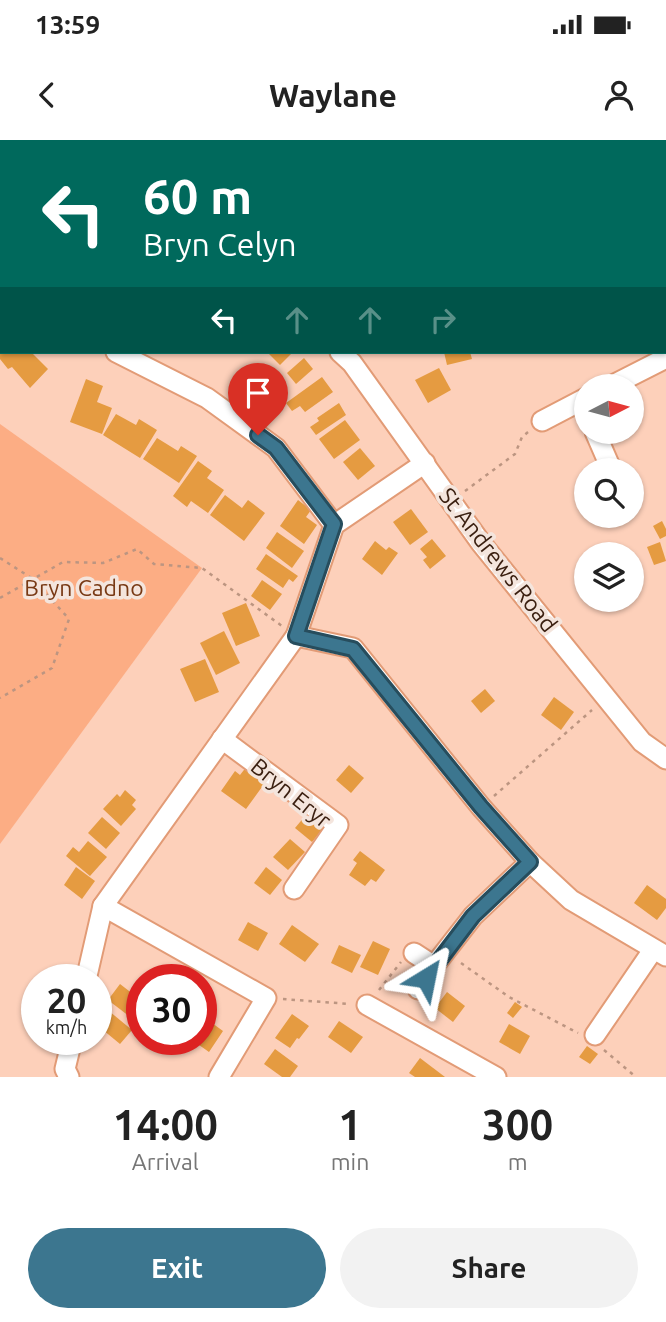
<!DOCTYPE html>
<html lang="en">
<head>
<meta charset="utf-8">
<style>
  :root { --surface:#fff; --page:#f2f2f2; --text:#222; --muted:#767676; --accent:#3c768f }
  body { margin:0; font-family:Ubuntu,sans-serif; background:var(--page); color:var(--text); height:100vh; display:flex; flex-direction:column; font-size:26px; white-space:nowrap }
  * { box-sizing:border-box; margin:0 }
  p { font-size:23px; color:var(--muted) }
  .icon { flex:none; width:38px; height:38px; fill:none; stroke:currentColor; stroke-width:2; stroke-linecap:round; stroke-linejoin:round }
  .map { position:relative; height:937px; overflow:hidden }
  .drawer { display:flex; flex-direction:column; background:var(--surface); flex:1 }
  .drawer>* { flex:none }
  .guide { position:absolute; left:0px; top:0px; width:667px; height:214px; box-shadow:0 2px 5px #0004; background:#00695c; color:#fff; overflow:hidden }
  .needle { width:46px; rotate:84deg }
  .fabs { position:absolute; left:574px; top:234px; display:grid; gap:14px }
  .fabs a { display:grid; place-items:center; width:70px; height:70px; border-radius:50%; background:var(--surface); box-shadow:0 2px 5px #0004; font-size:35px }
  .speed { position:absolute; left:21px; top:824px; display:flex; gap:14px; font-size:35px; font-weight:700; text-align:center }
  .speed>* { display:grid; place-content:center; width:91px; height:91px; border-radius:50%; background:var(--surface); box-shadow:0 2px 5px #0004; line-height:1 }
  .speed small { font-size:18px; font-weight:400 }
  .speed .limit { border:10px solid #d22; background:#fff; color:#111 }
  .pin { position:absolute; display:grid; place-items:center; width:60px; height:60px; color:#fff; margin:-72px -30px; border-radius:50% 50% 50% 0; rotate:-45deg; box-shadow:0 0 7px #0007 }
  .pin .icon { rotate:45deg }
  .me { position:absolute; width:77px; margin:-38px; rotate:35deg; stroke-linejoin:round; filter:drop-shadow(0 0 5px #0008) }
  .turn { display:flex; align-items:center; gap:24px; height:147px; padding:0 28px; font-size:32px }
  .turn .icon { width:91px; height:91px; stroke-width:2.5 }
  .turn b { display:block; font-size:49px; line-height:60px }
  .lanes { display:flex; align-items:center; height:66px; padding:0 28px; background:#0003; justify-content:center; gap:35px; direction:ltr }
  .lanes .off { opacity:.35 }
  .eta { display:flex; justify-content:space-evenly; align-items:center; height:119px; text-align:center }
  .eta b { font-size:42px; font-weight:600; line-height:49px }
  .primary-button { display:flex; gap:14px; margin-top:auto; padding:14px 28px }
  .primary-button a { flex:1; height:80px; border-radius:42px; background:var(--accent); color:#fff; font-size:28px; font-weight:600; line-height:80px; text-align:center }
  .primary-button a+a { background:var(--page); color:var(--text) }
  .status { display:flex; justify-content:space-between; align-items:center; height:49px; padding:0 35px; background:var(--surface); direction:ltr }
  .status svg { height:19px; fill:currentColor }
  header { display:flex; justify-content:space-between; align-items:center; height:91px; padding:0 28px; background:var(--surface); font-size:32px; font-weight:600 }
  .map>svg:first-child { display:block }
</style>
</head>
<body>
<div class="status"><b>13:59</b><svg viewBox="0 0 49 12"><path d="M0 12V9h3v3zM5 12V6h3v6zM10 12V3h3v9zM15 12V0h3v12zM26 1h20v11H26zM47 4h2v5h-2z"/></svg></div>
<header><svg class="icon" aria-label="back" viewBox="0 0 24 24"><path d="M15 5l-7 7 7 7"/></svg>Waylane<svg class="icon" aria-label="person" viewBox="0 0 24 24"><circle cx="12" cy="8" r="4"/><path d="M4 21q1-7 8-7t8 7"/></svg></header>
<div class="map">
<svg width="666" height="937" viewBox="0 0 666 937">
  <rect width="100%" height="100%" fill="#fdd0ba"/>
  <polygon fill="#fcad84" points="0,284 202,428 0,704"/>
  <g fill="#e59b41">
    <polygon points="0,212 31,212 48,229 30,248 12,227 8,229 0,219"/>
    <polygon points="267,212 293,212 280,225"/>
    <polygon points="444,212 470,212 472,219 447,225"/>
    <polygon points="304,218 313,229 296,244 287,233"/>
    <polygon points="439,228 451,250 428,263 415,240"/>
    <polygon points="322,237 333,252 305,272 300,266 292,271 286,263"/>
    <polygon points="86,239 103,246 97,262 112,268 102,294 70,282"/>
    <polygon points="339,263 346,275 316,295 310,287 319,281 317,278"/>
    <polygon points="116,274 136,285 139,279 157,290 140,318 103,295"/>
    <polygon points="345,280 360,300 334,319 319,299"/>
    <polygon points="157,298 178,311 181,306 197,316 179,343 143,319"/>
    <polygon points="360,308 375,326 358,340 343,322"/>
    <polygon points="198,321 212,331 207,338 224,350 208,373 191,361 187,367 173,356"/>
    <polygon points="225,355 242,368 248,360 265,373 244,401 210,375"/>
    <polygon points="298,360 311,370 306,377 317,385 304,404 280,386"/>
    <polygon points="411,369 428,392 410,405 393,382"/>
    <polygon points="662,381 666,389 666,396 660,399 653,386"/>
    <polygon points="277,392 304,411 292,428 266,408"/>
    <polygon points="432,399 446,416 430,429 423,420 427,417 420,409"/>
    <polygon points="375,401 386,410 389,407 398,413 382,435 362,419"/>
    <polygon points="660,402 666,421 654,425 647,407"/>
    <polygon points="266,414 298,436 293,442 289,439 283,448 256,429"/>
    <polygon points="262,440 282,454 270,470 251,456"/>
    <polygon points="246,463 260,496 236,506 222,473"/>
    <polygon points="224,491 240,523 216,535 200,503"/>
    <polygon points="205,519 219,552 195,562 180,529"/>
    <polygon points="485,549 495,561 481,573 471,561"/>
    <polygon points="554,557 574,572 561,590 541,575"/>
    <polygon points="349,625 364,638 351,653 336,640"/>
    <polygon points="247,626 267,640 246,669 221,651 235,631 240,635"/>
    <polygon points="125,650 136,660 132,665 136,669 121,686 103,669 117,654 120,657"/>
    <polygon points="311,669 328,683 312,702 295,688"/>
    <polygon points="102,677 120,693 106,709 88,693"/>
    <polygon points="290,699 305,712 288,730 273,717"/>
    <polygon points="88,701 107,717 90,736 66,716 73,707 79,712"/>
    <polygon points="360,711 385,730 376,742 371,739 365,746 349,735 357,723 353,720"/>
    <polygon points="76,727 95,741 82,759 64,745"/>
    <polygon points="266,727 282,740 270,755 254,743"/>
    <polygon points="647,745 666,759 666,768 657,780 634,763"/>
    <polygon points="248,782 268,793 258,811 238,800"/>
    <polygon points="292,785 319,804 305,822 279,804"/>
    <polygon points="373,801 390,809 378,835 360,827"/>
    <polygon points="339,805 361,815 352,833 331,823"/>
    <polygon points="120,844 142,861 142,877 138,883 108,860"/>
    <polygon points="447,852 465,866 453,882 435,868"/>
    <polygon points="515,862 522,867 513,878 507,873"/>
    <polygon points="109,871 132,890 120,904 97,885"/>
    <polygon points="292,874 309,886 299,899 297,898 290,908 275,898"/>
    <polygon points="201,875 223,891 209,912 192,900 201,900"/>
    <polygon points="339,881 363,897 351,913 328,897"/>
    <polygon points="509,884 530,896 520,914 499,902"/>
    <polygon points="587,906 598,914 590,924 579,917"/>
    <polygon points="275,909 298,926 290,937 282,937 264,924"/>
    <polygon points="420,918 445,937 415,937 409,933"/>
  </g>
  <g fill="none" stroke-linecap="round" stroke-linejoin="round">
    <g stroke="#e29b76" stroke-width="23">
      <g id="minor">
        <polyline points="81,0 84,2"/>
        <polyline points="665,53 666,52"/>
        <polyline points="665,149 666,150"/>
        <polyline points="116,212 207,258 276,308 334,385"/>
        <polyline points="340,212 352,223 481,403 642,602 666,619"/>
        <polyline points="609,247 666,218"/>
        <polyline points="542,281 586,258"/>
        <polyline points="595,292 612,331"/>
        <polyline points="296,496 353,508 481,667 530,722 571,760 666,816"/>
        <polyline points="222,599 338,685 294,749"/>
        <polyline points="103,766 266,858 219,937"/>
        <polyline points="414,813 434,826 473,776 530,722"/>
        <polyline points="86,840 103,766 296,496 334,385 425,323"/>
        <polyline points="418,849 434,826"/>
        <polyline points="367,865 496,937"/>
        <polyline points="595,895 653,810"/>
        <polyline points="69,937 65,929 72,900"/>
      </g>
    </g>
    <g stroke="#bc9581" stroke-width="2.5" stroke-dasharray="3.5 5" stroke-linecap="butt">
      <polyline points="465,351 515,314 522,297 528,292"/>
      <polyline points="0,418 33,439 69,479 52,528 0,558"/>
      <polyline points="0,458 63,422 103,423 137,409 154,424 202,428 282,486"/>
      <polyline points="494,656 592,570"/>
      <polyline points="461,823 509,857 578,893"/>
      <polyline points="379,850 401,822"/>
      <polyline points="283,859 350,864"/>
      <polyline points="604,910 636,937"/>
    </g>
    <use href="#minor" stroke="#fff" stroke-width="19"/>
  </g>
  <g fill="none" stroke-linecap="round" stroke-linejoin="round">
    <g stroke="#274d5d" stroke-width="18">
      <polyline id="route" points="258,295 276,308 334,384 296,496 353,509 481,667 530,722 473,776 426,838"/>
    </g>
    <use href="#route" stroke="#3c768f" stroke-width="12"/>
  </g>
  <g text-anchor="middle" stroke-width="7" stroke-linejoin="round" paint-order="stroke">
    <g font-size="23" fill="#3b2011" stroke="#f4e5dd">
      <text transform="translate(498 420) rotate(52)" y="8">St Andrews Road</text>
      <text transform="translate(291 653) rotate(39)" y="8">Bryn Eryr</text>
    </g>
    <g font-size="23" fill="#783914" stroke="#f4e5dd">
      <text x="84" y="456">Bryn Cadno</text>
    </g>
  </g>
</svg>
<div class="fabs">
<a><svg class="needle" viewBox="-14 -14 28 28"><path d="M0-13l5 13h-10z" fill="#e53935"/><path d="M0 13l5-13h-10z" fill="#767676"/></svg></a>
<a><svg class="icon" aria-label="search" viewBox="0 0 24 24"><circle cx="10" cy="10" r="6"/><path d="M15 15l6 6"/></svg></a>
<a><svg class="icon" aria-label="layers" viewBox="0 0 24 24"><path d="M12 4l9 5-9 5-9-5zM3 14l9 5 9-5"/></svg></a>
</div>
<div class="speed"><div>20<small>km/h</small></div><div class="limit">30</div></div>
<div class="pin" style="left:258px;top:295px;background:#d93025"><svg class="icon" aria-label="arrive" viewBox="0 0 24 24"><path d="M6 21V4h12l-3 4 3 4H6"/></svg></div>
<svg class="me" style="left:426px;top:838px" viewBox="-20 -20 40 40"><path d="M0-17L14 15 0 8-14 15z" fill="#3c768f" stroke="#fff" stroke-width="4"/></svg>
<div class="guide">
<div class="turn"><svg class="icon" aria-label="left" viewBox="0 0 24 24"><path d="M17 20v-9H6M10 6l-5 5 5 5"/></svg><div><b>60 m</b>Bryn Celyn</div></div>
<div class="lanes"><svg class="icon" aria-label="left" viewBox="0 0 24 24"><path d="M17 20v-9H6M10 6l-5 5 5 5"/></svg><svg class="icon off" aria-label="ahead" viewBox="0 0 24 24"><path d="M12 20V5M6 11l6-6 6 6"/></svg><svg class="icon off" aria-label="ahead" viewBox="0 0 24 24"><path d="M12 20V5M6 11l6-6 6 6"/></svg><svg class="icon off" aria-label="right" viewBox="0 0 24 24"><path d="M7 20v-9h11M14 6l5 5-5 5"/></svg></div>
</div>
</div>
<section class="drawer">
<div class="eta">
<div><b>14:00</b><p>Arrival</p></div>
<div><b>1</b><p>min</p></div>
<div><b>300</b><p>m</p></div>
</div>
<div class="primary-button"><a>Exit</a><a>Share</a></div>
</section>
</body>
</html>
